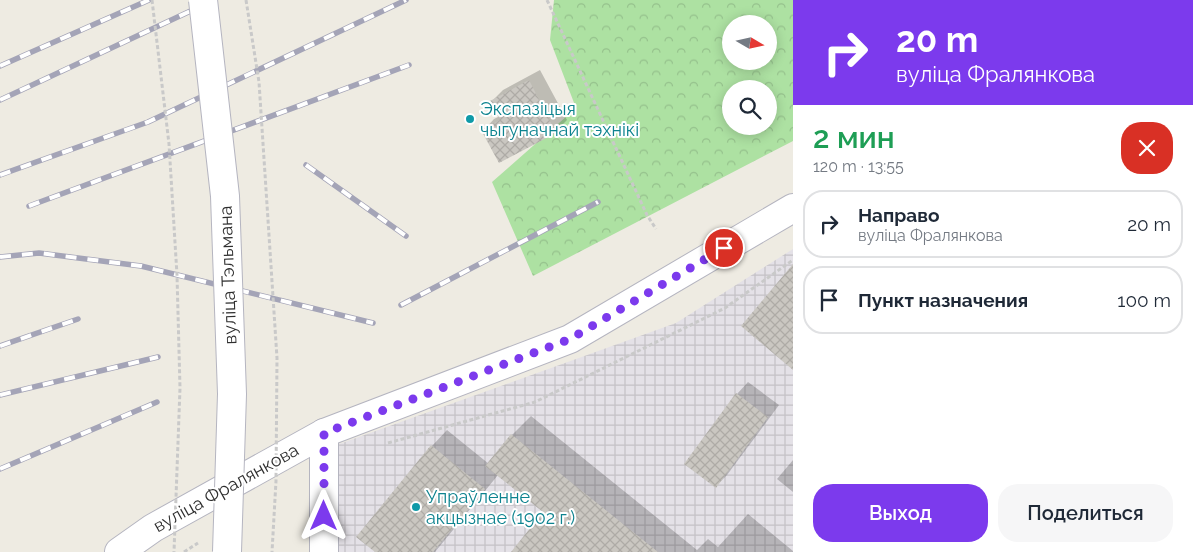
<!DOCTYPE html>
<html lang="ru">
<head>
<meta charset="utf-8">
<style>
  :root { --surface:#fff; --page:#f6f6f7; --text:#1f2937; --muted:#747a83; --line:#e0e1e3; --accent:#7c3aed }
  body { margin:0; font-family:Raleway,sans-serif; background:var(--page); color:var(--text); height:100vh; display:flex; flex-direction:column; font-size:19px; white-space:nowrap }
  * { box-sizing:border-box; margin:0 }
  p { font-size:16px; color:var(--muted) }
  .icon { flex:none; width:28px; height:28px; fill:none; stroke:currentColor; stroke-width:2; stroke-linecap:round; stroke-linejoin:round }
  .map { position:relative; flex:1; overflow:hidden }
  .side { display:flex; flex-direction:column; background:var(--surface); width:400px }
  .side>* { flex:none }
  .guide { background:#7c3aed; color:#fff; overflow:hidden }
  .needle { width:32px; rotate:99deg }
  .buttons { position:absolute; left:722px; top:15px; display:grid; gap:10px }
  .buttons a { display:grid; place-items:center; width:55px; height:55px; border-radius:50%; background:var(--surface); box-shadow:0 2px 12px #0003; font-size:25px }
  .pin { position:absolute; display:grid; place-items:center; width:42px; height:42px; color:#fff; margin:-21px; border:2px solid #fff; border-radius:50%; box-shadow:0 1px 5px #0007 }
  .me { position:absolute; width:55px; margin:-28px; rotate:0deg; stroke-linejoin:round; filter:drop-shadow(0 0 4px #0008) }
  .turn { display:flex; align-items:center; gap:18px; height:105px; padding:0 20px; font-size:22px }
  .turn .icon { width:65px; height:65px; stroke-width:2.5 }
  .turn b { display:block; font-size:35px; line-height:42px }
  .round { display:grid; place-items:center; flex:none; width:52px; height:52px; border-radius:20px; background:var(--page) }
  .overview { display:flex; align-items:center; justify-content:space-between; height:85px; padding:0 20px }
  h1 { font-size:30px; font-weight:600; line-height:38px; color:#1e9e55 }
  .primary-button { display:flex; gap:10px; margin-top:auto; padding:10px 20px }
  .primary-button a { flex:1; height:58px; border-radius:20px; background:var(--accent); color:#fff; font-size:20px; font-weight:600; line-height:58px; text-align:center }
  .primary-button a+a { background:var(--page); color:var(--text) }
  ul { padding:0; list-style:none }
  li { display:flex; align-items:center; gap:15px; height:68px; margin:0 10px 8px; padding:0 10px; border:2px solid var(--line); border-radius:20px }
  li div { flex:1 }
  li b { display:block; font-size:19px }
  li em { font-style:normal }
  main { display:flex; flex:1; min-height:0 }
  .map>svg:first-child { display:block }
</style>
</head>
<body>
<main>
<div class="map">
<svg width="793" height="552" viewBox="0 0 793 552">
  <defs>
    <pattern id="industrial-grid" width="8" height="8" patternUnits="userSpaceOnUse" patternTransform="scale(1.25)"><rect width="8" height="8" fill="#e4e1e7"/><path d="M0 4h8M4 0v8" fill="none" stroke="#c4c1c6"/></pattern>
    <pattern id="forest-crowns" width="20" height="18" patternUnits="userSpaceOnUse" patternTransform="scale(1.25)"><rect width="20" height="18" fill="#ade1a2"/><path d="M2 6a3 3 0 1 1 6 0M12 15a3 3 0 1 1 6 0" fill="none" stroke="#95c18c"/></pattern>
    <pattern id="building-cross-hatch" width="8" height="8" patternUnits="userSpaceOnUse" patternTransform="scale(1.25)"><rect width="8" height="8" fill="#cac7c1"/><path d="M0 0l8 8M0 8l8-8" fill="none" stroke="#aeaba6"/></pattern>
  </defs>
  <rect width="100%" height="100%" fill="#eeebe2"/>
  <polygon fill="url(#industrial-grid)" points="793,249 793,552 334,552 331,447 676,323"/>
  <path fill="url(#forest-crowns)" fill-rule="evenodd" d="M554,0h239v141l-260,135 -41,-94 84,-74 -26,-68zM731,24h38v37h-38zM731,89h38v37h-38z"/>
  <g fill="#0003">
    <polygon points="540,70 567,120 555,132 483,131 494,119 500,116 492,101 503,90"/>
    <polygon points="748,382 779,405 727,475 716,486 737,394"/>
    <polygon points="531,416 697,550 708,539 718,547 748,514 793,551 793,552 512,552 544,512 498,475 435,552 377,552 358,536 432,446 447,430 489,464 512,435"/>
    <polygon points="793,460 793,492 777,479"/>
  </g>
  <g fill="url(#building-cross-hatch)">
    <polygon points="529,80 556,133 499,163 481,130 500,120 490,101"/>
    <polygon points="793,264 793,370 741,326"/>
    <polygon points="736,393 768,417 716,488 684,464"/>
    <polygon points="511,434 658,552 511,552 543,512 485,466"/>
    <polygon points="431,445 485,489 433,552 375,552 356,537"/>
  </g>
  <g fill="none" stroke-linecap="round" stroke-linejoin="round">
    <g stroke="#b5b5c0" stroke-width="30">
      <polyline id="street" points="324,552 324,433"/>
    </g>
    <g stroke="#b5b5c0" stroke-width="30">
      <polyline id="secondary" points="119,552 153,528 324,433 570,339 793,208"/>
    </g>
    <g stroke="#c9c9c9" stroke-width="3" stroke-dasharray="4 2.5" stroke-linecap="butt">
      <polyline points="547,0 647,215 656,229"/>
      <polyline points="388,443 535,402 725,308 793,260"/>
      <polyline points="184,552 198,543"/>
    </g>
    <use href="#street" stroke="#fff" stroke-width="28"/>
    <use href="#secondary" stroke="#fff" stroke-width="28"/>
    <g stroke="#a4a4b7" stroke-width="5.5">
      <g id="rail">
        <polyline points="0,66 149,0"/>
        <polyline points="0,100 214,0"/>
        <polyline points="306,165 406,236"/>
        <polyline points="0,175 148,122 406,0"/>
        <polyline points="29,206 409,65"/>
        <polyline points="0,257 39,253 141,266 373,323"/>
        <polyline points="401,305 598,202"/>
        <polyline points="0,346 78,319"/>
        <polyline points="0,395 158,357"/>
        <polyline points="0,469 157,402"/>
      </g>
    </g>
    <use href="#rail" stroke="#fff" stroke-width="4" stroke-dasharray="11" stroke-linecap="butt"/>
    <g stroke="#b5b5c0" stroke-width="30" stroke-linecap="butt">
      <polyline id="secondary-bridge" points="203,0 225,196 232,394 227,552"/>
    </g>
    <g stroke="#c9c9c9" stroke-width="3" stroke-dasharray="4 2.5" stroke-linecap="butt">
      <polyline points="152,0 169,144 177,275 180,388 174,552"/>
      <polyline points="246,0 259,82 277,358 276,481 272,552"/>
    </g>
    <use href="#secondary-bridge" stroke="#fff" stroke-width="28"/>
  </g>
  <g fill="none" stroke-linecap="round" stroke-linejoin="round">
    <polyline stroke="#7c3aed" stroke-width="9" stroke-dasharray="0 16.2" points="324,516 324,433 570,339 724,248"/>
  </g>
  <g fill="#0f9aa8" stroke="#fff" stroke-width="2">
    <circle cx="470" cy="119" r="5"/>
    <circle cx="416" cy="507" r="5"/>
  </g>
  <g text-anchor="middle" stroke-width="4" stroke-linejoin="round" paint-order="stroke">
    <g font-size="18" fill="#0d838f" stroke="#fff" text-anchor="start">
      <text x="480" y="115">Экспазіцыя<tspan x="480" dy="21">чыгуначнай тэхнікі</tspan></text>
      <text x="426" y="503">Упраўленне<tspan x="426" dy="21">акцызнае (1902 г.)</tspan></text>
    </g>
    <g font-size="18" fill="#2e2e2e" stroke="#fff">
      <text transform="translate(228 275) rotate(-92)" y="6">вуліца Тэльмана</text>
      <text transform="translate(226 488) rotate(-29)" y="6">вуліца Фралянкова</text>
    </g>
  </g>
</svg>
<div class="buttons">
<a><svg class="needle" viewBox="-14 -14 28 28"><path d="M0-13l5 13h-10z" fill="#e53935"/><path d="M0 13l5-13h-10z" fill="#747a83"/></svg></a>
<a><svg class="icon" aria-label="search" viewBox="0 0 24 24"><circle cx="10" cy="10" r="6"/><path d="M15 15l6 6"/></svg></a>
</div>
<div class="pin" style="left:724px;top:248px;background:#d93025"><svg class="icon" aria-label="arrive" viewBox="0 0 24 24"><path d="M6 21V4h12l-3 4 3 4H6"/></svg></div>
<svg class="me" style="left:324px;top:516px" viewBox="-20 -20 40 40"><path d="M0-17L14 15 0 8-14 15z" fill="#7c3aed" stroke="#fff" stroke-width="4"/></svg>
</div>
<section class="side">
<div class="guide">
<div class="turn"><svg class="icon" aria-label="right" viewBox="0 0 24 24"><path d="M7 20v-9h11M14 6l5 5-5 5"/></svg><div><b>20 m</b>вуліца Фралянкова</div></div>
</div>
<div class="overview"><div><h1>2 мин</h1><p>120 m · 13:55</p></div><a class="round" style="background:#d93025;color:#fff"><svg class="icon" aria-label="close" viewBox="0 0 24 24"><path d="M6 6l12 12M18 6L6 18"/></svg></a></div>
<ul>
<li><svg class="icon" aria-label="right" viewBox="0 0 24 24"><path d="M7 20v-9h11M14 6l5 5-5 5"/></svg><div><b>Направо</b><p>вуліца Фралянкова</p></div><em>20 m</em></li>
<li><svg class="icon" aria-label="arrive" viewBox="0 0 24 24"><path d="M6 21V4h12l-3 4 3 4H6"/></svg><div><b>Пункт назначения</b></div><em>100 m</em></li>
</ul>
<div class="primary-button"><a>Выход</a><a>Поделиться</a></div>
</section>
</main>
</body>
</html>
